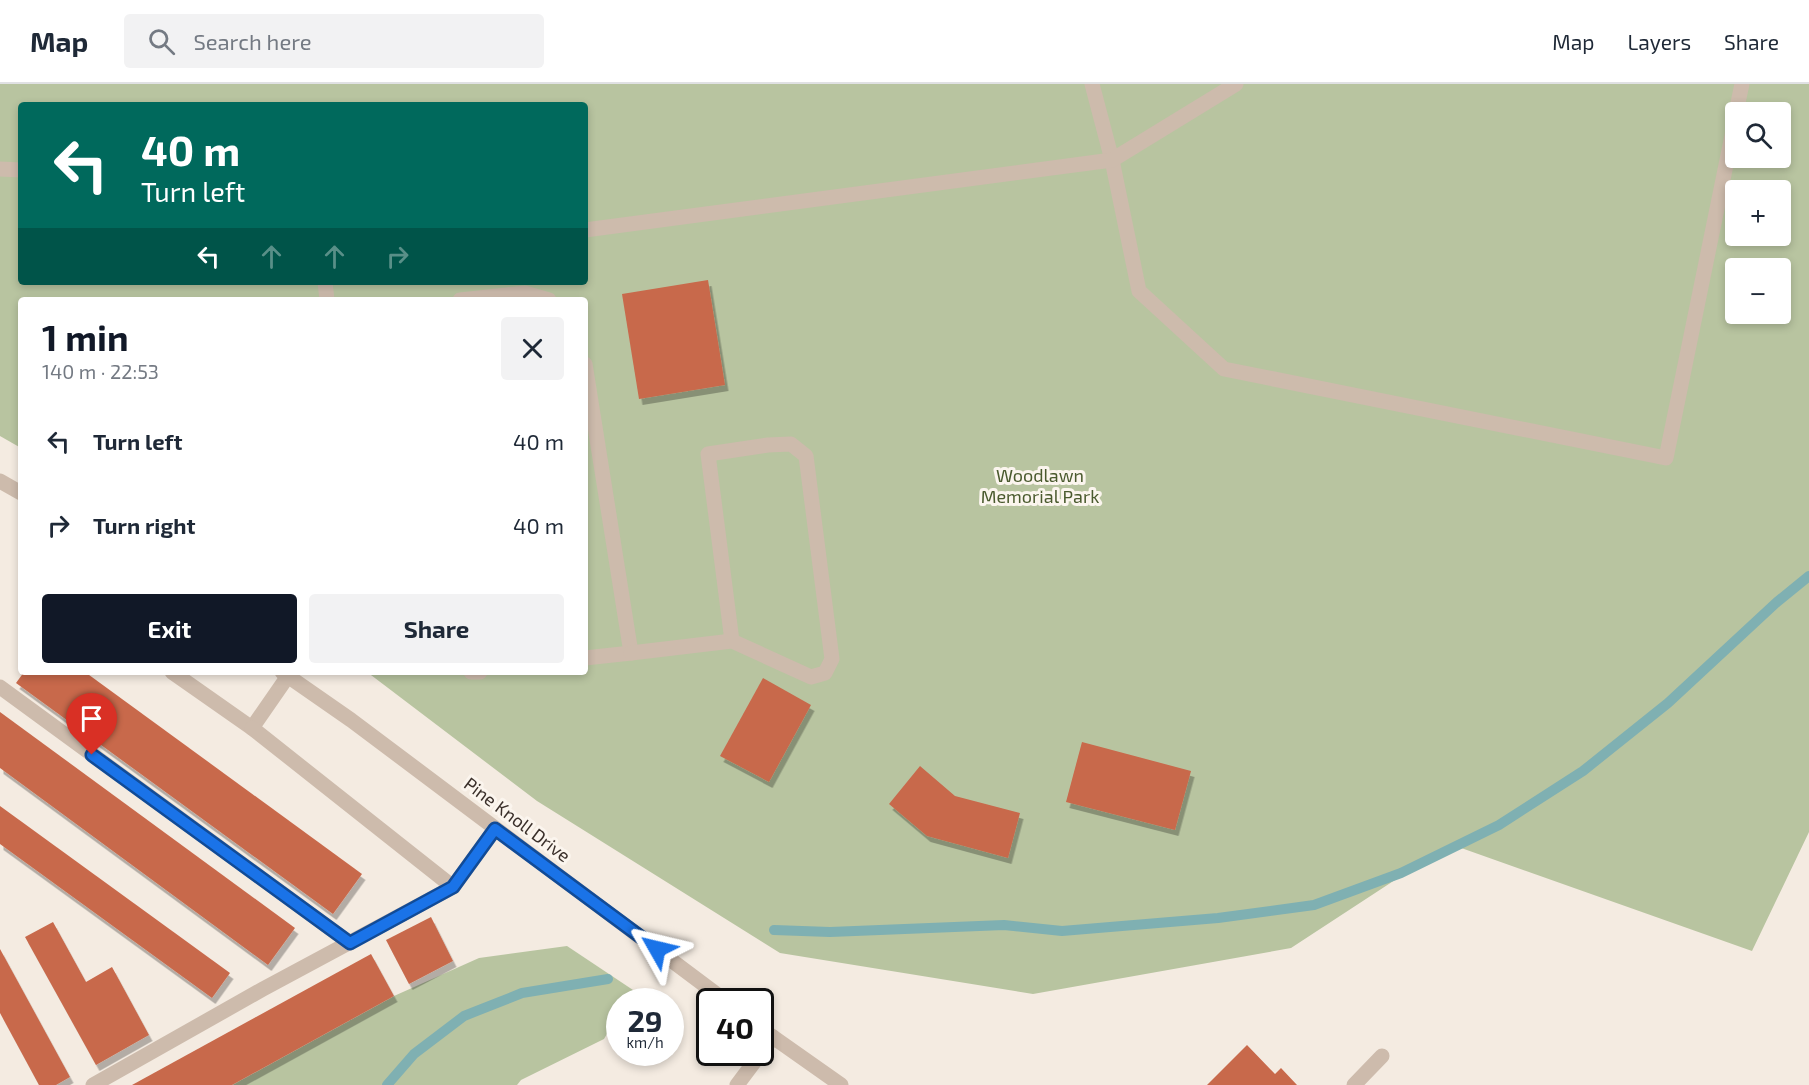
<!DOCTYPE html>
<html lang="en">
<head>
<meta charset="utf-8">
<style>
  :root { --surface:#fff; --page:#f2f2f3; --text:#1f2937; --muted:#747a83; --line:#e0e1e3; --accent:#111827 }
  body { margin:0; font-family:"Exo 2",sans-serif; background:var(--page); color:var(--text); height:100vh; display:flex; flex-direction:column; font-size:22px; white-space:nowrap }
  * { box-sizing:border-box; margin:0 }
  p { font-size:20px; color:var(--muted) }
  .icon { flex:none; width:33px; height:33px; fill:none; stroke:currentColor; stroke-width:2; stroke-linecap:round; stroke-linejoin:round }
  .map { position:relative; flex:1; overflow:hidden }
  .drawer { position:absolute; left:18px; top:213px; width:570px; height:378px; display:flex; flex-direction:column; background:var(--surface); border-radius:6px; box-shadow:0 3px 9px #0003 }
  .drawer>* { flex:none }
  .hud { position:absolute; left:18px; top:18px; width:570px; height:183px; border-radius:6px; box-shadow:0 3px 9px #0003; background:#00695c; color:#fff; overflow:hidden }
  .tools { position:absolute; left:1725px; top:18px; display:grid; gap:12px }
  .tools a { display:grid; place-items:center; width:66px; height:66px; border-radius:6px; background:var(--surface); box-shadow:0 3px 9px #0003; font-size:30px }
  .speed { position:absolute; left:606px; top:904px; display:flex; gap:12px; font-size:30px; font-weight:700; text-align:center }
  .speed>* { display:grid; place-content:center; width:78px; height:78px; border-radius:50%; background:var(--surface); box-shadow:0 3px 9px #0003; line-height:1 }
  .speed small { font-size:15px; font-weight:400 }
  .speed .limit { border:3px solid #111; border-radius:9px; background:#fff; color:#111 }
  .pin { position:absolute; display:grid; place-items:center; width:51px; height:51px; color:#fff; margin:-62px -26px; border-radius:50% 50% 50% 0; rotate:-45deg; box-shadow:0 0 6px #0007 }
  .pin .icon { rotate:45deg }
  .me { position:absolute; width:66px; margin:-33px; rotate:307deg; stroke-linejoin:round; filter:drop-shadow(0 0 4px #0008) }
  .turn { display:flex; align-items:center; gap:21px; height:126px; padding:0 24px; font-size:27px }
  .turn .icon { width:78px; height:78px; stroke-width:2.5 }
  .turn b { display:block; font-size:42px; line-height:51px }
  .lanes { display:flex; align-items:center; height:57px; padding:0 24px; background:#0003; justify-content:center; gap:30px; direction:ltr }
  .lanes .off { opacity:.35 }
  .round { display:grid; place-items:center; flex:none; width:63px; height:63px; border-radius:6px; background:var(--page) }
  .summary { display:flex; align-items:center; justify-content:space-between; height:102px; padding:0 24px }
  h1 { font-size:36px; font-weight:700; line-height:45px; color:var(--accent) }
  .action { display:flex; gap:12px; margin-top:auto; padding:12px 24px }
  .action a { flex:1; height:69px; border-radius:6px; background:var(--accent); color:#fff; font-size:24px; font-weight:700; line-height:69px; text-align:center }
  .action a+a { background:var(--page); color:var(--text) }
  ul { padding:0; list-style:none }
  li { display:flex; align-items:center; gap:18px; height:84px; padding:0 24px }
  li div { flex:1 }
  li b { display:block; font-size:22px }
  li em { font-style:normal }
  header { display:flex; align-items:center; gap:36px; box-sizing:border-box; height:84px; padding:0 30px; background:var(--surface); border-bottom:2px solid var(--line) }
  header strong { font-size:28px }
  nav { display:flex; gap:33px; margin-inline-start:auto; font-size:21px }
  .search { width:420px; height:54px; background:var(--page); display:flex; align-items:center; gap:15px; box-sizing:border-box; padding:0 21px; border-radius:6px; color:var(--muted); font-size:22px }
  .map>svg:first-child { display:block }
</style>
</head>
<body>
<header>
<strong>Map</strong>
<div class="search"><svg class="icon" aria-label="search" viewBox="0 0 24 24"><circle cx="10" cy="10" r="6"/><path d="M15 15l6 6"/></svg>Search here</div>
<nav><a>Map</a><a>Layers</a><a>Share</a></nav>
</header>
<div class="map">
<svg width="1809" height="1001" viewBox="0 0 1809 1001">
  <defs>
    <filter id="shadow"><feDropShadow dx="3.5" dy="6" stdDeviation="0" flood-color="#0004"/></filter>
  </defs>
  <rect width="100%" height="100%" fill="#f4ebe1"/>
  <g fill="#b8c4a0" fill-rule="evenodd">
    <path d="M0,0h1809v748l-57,119 -302,-107 -159,104 -258,46 -253,-41 -243,-152 -170,-129h218v-372h-564v148l-21,-12zM21,21h564v177h-564zM1736,28h44v46h-44zM1736,106h44v46h-44zM1736,184h44v46h-44z"/>
    <polygon points="567,862 633,906 626,918 620,918 619,929 604,955 521,996 517,1001 232,1001 394,912 479,874"/>
  </g>
  <g fill="none" stroke-linecap="round" stroke-linejoin="round">
    <g stroke="#7fb0b2" stroke-width="10">
      <polyline points="774,846 830,848 1004,841 1062,847 1218,834 1314,821 1401,789 1499,741 1583,687 1668,619 1777,518 1809,492"/>
      <polyline points="387,1001 414,970 464,932 522,909 608,895"/>
    </g>
  </g>
  <g fill="#c8694b" filter="url(#shadow)">
    <polygon points="708,196 725,301 639,315 622,210"/>
    <polygon points="24,588 85,588 362,790 333,830 16,599"/>
    <polygon points="763,594 811,621 769,698 720,672"/>
    <polygon points="0,628 295,844 268,881 0,684"/>
    <polygon points="1082,658 1191,687 1175,746 1066,718"/>
    <polygon points="920,682 955,712 1020,729 1008,774 927,752 889,720"/>
    <polygon points="0,722 230,889 212,914 0,760"/>
    <polygon points="431,833 453,877 409,900 386,856"/>
    <polygon points="53,838 86,898 112,883 149,951 96,981 25,853"/>
    <polygon points="0,865 70,993 56,1001 39,1001 0,929"/>
    <polygon points="371,870 394,912 232,1001 132,1001"/>
    <polygon points="1247,961 1275,990 1281,984 1297,1001 1207,1001"/>
  </g>
  <g fill="none" stroke-linecap="round" stroke-linejoin="round">
    <g stroke="#cdbbac" stroke-width="15">
      <polyline points="1092,0 1112,76 1139,207 1224,285 1666,374 1736,32"/>
      <polyline points="1736,28 1742,0"/>
      <polyline points="0,85 21,86"/>
      <polyline points="585,146 1112,76 1236,0"/>
      <polyline points="325,198 327,216"/>
      <polyline points="460,216 525,209 549,216"/>
      <polyline points="585,280 631,569 585,574"/>
      <polyline points="0,397 21,409"/>
      <polyline points="631,569 732,557 811,593 825,589 832,575 806,372 791,360 768,361 708,370 732,557"/>
      <polyline points="172,588 252,644 288,592"/>
      <polyline points="282,588 351,636 727,918"/>
      <polyline points="471,588 480,588"/>
      <polyline points="0,603 350,859"/>
      <polyline points="252,644 453,803 495,745"/>
      <polyline points="760,944 841,1001"/>
      <polyline points="93,1001 263,905 453,803"/>
      <polyline points="737,1001 773,953"/>
      <polyline points="1354,1001 1382,972"/>
    </g>
  </g>
  <g fill="none" stroke-linecap="round" stroke-linejoin="round">
    <g stroke="#114b97" stroke-width="15">
      <polyline id="route" points="92,671 350,859 453,803 495,745 657,865"/>
    </g>
    <use href="#route" stroke="#1a73e8" stroke-width="10"/>
  </g>
  <g text-anchor="middle" stroke-width="6" stroke-linejoin="round" paint-order="stroke">
    <g font-size="18" fill="#4a5a2e" stroke="#fbf5ee">
      <text x="1040" y="398">Woodlawn<tspan x="1040" dy="21">Memorial Park</tspan></text>
    </g>
    <g font-size="18" fill="#3b302b" stroke="#fbf5ee">
      <text transform="translate(517 736) rotate(37)" y="6">Pine Knoll Drive</text>
    </g>
  </g>
</svg>
<div class="tools">
<a><svg class="icon" aria-label="search" viewBox="0 0 24 24"><circle cx="10" cy="10" r="6"/><path d="M15 15l6 6"/></svg></a>
<a>+</a>
<a>−</a>
</div>
<div class="speed"><div>29<small>km/h</small></div><div class="limit">40</div></div>
<div class="pin" style="left:92px;top:671px;background:#d93025"><svg class="icon" aria-label="arrive" viewBox="0 0 24 24"><path d="M6 21V4h12l-3 4 3 4H6"/></svg></div>
<svg class="me" style="left:657px;top:865px" viewBox="-20 -20 40 40"><path d="M0-17L14 15 0 8-14 15z" fill="#1a73e8" stroke="#fff" stroke-width="4"/></svg>
<div class="hud">
<div class="turn"><svg class="icon" aria-label="left" viewBox="0 0 24 24"><path d="M17 20v-9H6M10 6l-5 5 5 5"/></svg><div><b>40 m</b>Turn left</div></div>
<div class="lanes"><svg class="icon" aria-label="left" viewBox="0 0 24 24"><path d="M17 20v-9H6M10 6l-5 5 5 5"/></svg><svg class="icon off" aria-label="ahead" viewBox="0 0 24 24"><path d="M12 20V5M6 11l6-6 6 6"/></svg><svg class="icon off" aria-label="ahead" viewBox="0 0 24 24"><path d="M12 20V5M6 11l6-6 6 6"/></svg><svg class="icon off" aria-label="right" viewBox="0 0 24 24"><path d="M7 20v-9h11M14 6l5 5-5 5"/></svg></div>
</div>
<section class="drawer">
<div class="summary"><div><h1>1 min</h1><p>140 m · 22:53</p></div><a class="round"><svg class="icon" aria-label="close" viewBox="0 0 24 24"><path d="M6 6l12 12M18 6L6 18"/></svg></a></div>
<ul>
<li><svg class="icon" aria-label="left" viewBox="0 0 24 24"><path d="M17 20v-9H6M10 6l-5 5 5 5"/></svg><div><b>Turn left</b></div><em>40 m</em></li>
<li><svg class="icon" aria-label="right" viewBox="0 0 24 24"><path d="M7 20v-9h11M14 6l5 5-5 5"/></svg><div><b>Turn right</b></div><em>40 m</em></li>
</ul>
<div class="action"><a>Exit</a><a>Share</a></div>
</section>
</div>
</body>
</html>
